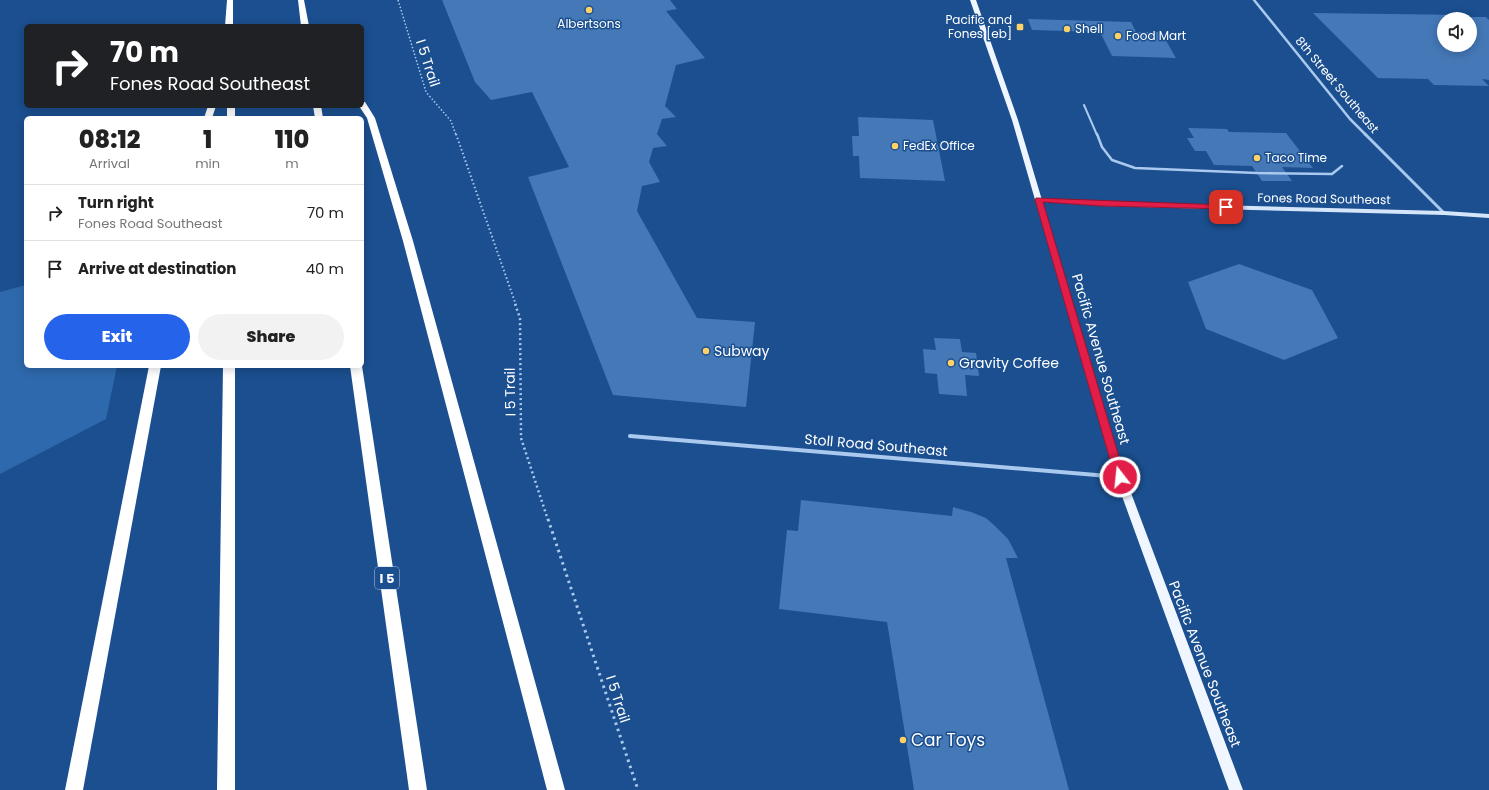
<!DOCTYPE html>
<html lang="en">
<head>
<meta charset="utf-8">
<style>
  :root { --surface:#fff; --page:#f2f2f2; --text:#222; --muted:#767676; --line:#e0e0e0; --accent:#2563eb }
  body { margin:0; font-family:Poppins,sans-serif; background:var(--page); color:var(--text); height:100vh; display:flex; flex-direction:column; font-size:15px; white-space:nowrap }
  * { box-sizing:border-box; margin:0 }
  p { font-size:13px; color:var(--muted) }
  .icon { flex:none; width:22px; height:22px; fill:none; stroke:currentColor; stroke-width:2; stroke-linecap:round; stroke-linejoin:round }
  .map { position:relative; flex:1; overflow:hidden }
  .side { position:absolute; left:24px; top:116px; width:340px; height:252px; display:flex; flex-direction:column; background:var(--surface); border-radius:6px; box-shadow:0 2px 10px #0003 }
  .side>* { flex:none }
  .top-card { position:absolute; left:24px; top:24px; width:340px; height:84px; border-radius:6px; box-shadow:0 2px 10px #0003; background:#202124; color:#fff; overflow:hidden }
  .tools { position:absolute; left:1437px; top:12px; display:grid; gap:8px }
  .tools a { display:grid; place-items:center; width:40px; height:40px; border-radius:50%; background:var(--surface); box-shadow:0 2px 10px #0003; font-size:20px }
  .pin { position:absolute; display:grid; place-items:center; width:34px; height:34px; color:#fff; margin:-17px; border-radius:8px; box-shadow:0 2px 6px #0006 }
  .me { position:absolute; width:44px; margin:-22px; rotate:344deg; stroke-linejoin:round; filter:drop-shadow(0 0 3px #0008) }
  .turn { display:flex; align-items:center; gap:14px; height:84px; padding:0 20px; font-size:18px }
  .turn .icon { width:52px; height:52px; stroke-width:2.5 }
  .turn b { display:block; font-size:28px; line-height:34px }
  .eta { display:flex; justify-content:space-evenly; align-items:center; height:68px; text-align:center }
  .eta b { font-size:24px; font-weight:800; line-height:28px }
  .primary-button { display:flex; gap:8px; margin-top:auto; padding:8px 20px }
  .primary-button a { flex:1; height:46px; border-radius:24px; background:var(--accent); color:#fff; font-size:16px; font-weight:800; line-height:46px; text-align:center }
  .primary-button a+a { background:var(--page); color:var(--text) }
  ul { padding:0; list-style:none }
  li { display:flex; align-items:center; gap:12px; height:56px; padding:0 20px; border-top:1px solid var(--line) }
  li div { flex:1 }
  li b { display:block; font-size:15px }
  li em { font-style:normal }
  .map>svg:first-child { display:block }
</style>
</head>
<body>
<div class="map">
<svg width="1489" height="790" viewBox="0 0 1489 790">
  <rect width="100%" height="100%" fill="#1b4f8f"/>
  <polygon fill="#2e69ad" points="26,285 26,366 117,366 106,419 0,474 0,292"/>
  <g fill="#4478b7" fill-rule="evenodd">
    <polygon points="442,0 670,0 677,9 666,11 705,58 676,65 665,106 676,117 662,119 657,134 667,146 653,148 649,162 660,182 642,186 637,211 697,318 755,322 746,407 613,395 528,177 569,167 532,92 491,100 475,82"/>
    <path d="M1313,13l153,2 3,2h17l3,3v60l-7,-1 7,7 -55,-1 -6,-6 -50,-1zM1444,19h26v26h-26z"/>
    <polygon points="1028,19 1131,22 1136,32 1161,32 1176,58 1112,56 1100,32 1032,30"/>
    <polygon points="858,117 933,120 945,181 860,178 859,156 853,156 852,136 859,136"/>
    <polygon points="1188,128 1227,129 1229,132 1286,133 1313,168 1282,167 1292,181 1262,181 1252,166 1214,165 1206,151 1195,151 1187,138 1194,138"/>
    <polygon points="1239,264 1312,290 1338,338 1284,360 1206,329 1188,282"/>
    <polygon points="934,338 960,339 962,352 976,353 979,376 965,375 967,396 939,394 937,374 925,373 923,349 936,350"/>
    <polygon points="801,500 952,516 953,507 956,508 971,512 986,518 995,526 1008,539 1018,558 1006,558 1069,790 914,790 887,622 779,609 787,530 798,531"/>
  </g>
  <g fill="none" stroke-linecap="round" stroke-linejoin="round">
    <polyline stroke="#a9c9ee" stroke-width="1.5" stroke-dasharray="1.5 2" stroke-linecap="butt" points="398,0 426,92 451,121 456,135"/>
    <polyline stroke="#a9c9ee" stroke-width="2" stroke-dasharray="1.5 2.5" stroke-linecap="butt" points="456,134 516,305"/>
    <polyline stroke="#a9c9ee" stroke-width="2.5" stroke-dasharray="2 3" stroke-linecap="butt" points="515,304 520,318 521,438 548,520"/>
    <polyline stroke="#a9c9ee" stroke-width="3" stroke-dasharray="2.5 4" stroke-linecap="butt" points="548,519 638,790"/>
    <polyline stroke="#a9c9ee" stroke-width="2" points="1084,105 1097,135"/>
    <polyline stroke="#a9c9ee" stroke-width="2.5" points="1097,134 1102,147 1112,160 1135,168 1257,173 1332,174 1342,166"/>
    <polyline stroke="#a9c9ee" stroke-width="2.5" points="1254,0 1350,119 1366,135"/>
    <polyline stroke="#a9c9ee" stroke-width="3" points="1365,134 1444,213"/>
    <polyline stroke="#a9c9ee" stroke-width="4" points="630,436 1120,477"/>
    <polygon fill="#d6e6fa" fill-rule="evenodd" points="1038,198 1101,202 1444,211 1489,214 1489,218 1444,215 1101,206 1036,201 1035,200"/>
    <polygon fill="#f0f6ff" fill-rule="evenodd" points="970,0 976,0 1018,120 1125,477 1243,790 1229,790 1115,477 1012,120"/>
    <g fill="#fff" fill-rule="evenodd">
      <polygon points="227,0 233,0 233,26 225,26"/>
      <polygon points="298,0 304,0 309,26 301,26"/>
      <polygon points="362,102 365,102 375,118 413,241 565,790 547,790 403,241 367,118 359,106 362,106"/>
      <polygon points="208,106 216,106 212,118 204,118"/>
      <rect x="227" y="106" width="8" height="12"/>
      <polygon points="313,106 321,106 323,118 315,118"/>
      <polygon points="149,366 161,366 83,790 65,790"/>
      <polygon points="223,366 235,366 235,790 217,790"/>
      <polygon points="350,366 362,366 427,790 409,790"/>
    </g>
  </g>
  <polygon fill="#e11d48" stroke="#92132f" points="1036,198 1226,205 1229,207 1226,209 1101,206 1043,202 1125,477 1124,480 1117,480 1115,477 1035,200"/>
  <g fill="#ffd166" stroke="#1b4f8f" stroke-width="1.5">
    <circle cx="589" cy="10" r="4"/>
    <rect x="1016" y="23" width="8" height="8" rx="2"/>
    <circle cx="1067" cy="29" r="4"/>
    <circle cx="1118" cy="36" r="4"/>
    <circle cx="895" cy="146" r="4"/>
    <circle cx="1257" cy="158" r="4"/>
    <circle cx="706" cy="351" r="4"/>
    <circle cx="951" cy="363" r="4"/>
    <circle cx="903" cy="740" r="4"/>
  </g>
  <g text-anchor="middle" stroke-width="3" stroke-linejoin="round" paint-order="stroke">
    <g font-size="12" fill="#fff" stroke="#1b4f8f" text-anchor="start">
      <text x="1012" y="24" text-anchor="end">Pacific and<tspan x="1012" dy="14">Fones [eb]</tspan></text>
      <text x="589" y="28" text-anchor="middle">Albertsons</text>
      <text x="1075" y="33">Shell</text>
      <text x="1126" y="40">Food Mart</text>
      <text x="903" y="150">FedEx Office</text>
      <text x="1265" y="162">Taco Time</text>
    </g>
    <g font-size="12" fill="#fff" stroke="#1b4f8f">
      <text transform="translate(1337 85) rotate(50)" y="4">8th Street Southeast</text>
      <text transform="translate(1324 199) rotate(1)" y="4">Fones Road Southeast</text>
    </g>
    <rect fill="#1b4f8f" stroke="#bbcadd" stroke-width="1" x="375" y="567" width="24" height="22" rx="3"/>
    <g font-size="13" font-weight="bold" fill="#fff">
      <text x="387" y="583">I 5</text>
    </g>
    <g font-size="14" fill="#fff" stroke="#1b4f8f">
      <text transform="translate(428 63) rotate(72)" y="5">I 5 Trail</text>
      <text transform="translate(1101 359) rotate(74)" y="5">Pacific Avenue Southeast</text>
      <text transform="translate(510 392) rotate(-91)" y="5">I 5 Trail</text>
      <text transform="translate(876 445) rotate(5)" y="5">Stoll Road Southeast</text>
      <text transform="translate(1205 664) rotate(69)" y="5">Pacific Avenue Southeast</text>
      <text transform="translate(618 699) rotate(72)" y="5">I 5 Trail</text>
    </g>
    <g font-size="14" fill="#fff" stroke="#1b4f8f" text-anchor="start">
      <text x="714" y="356">Subway</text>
      <text x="959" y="368">Gravity Coffee</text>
    </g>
    <g font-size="17" fill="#fff" stroke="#1b4f8f" text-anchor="start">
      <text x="911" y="746">Car Toys</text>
    </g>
  </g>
</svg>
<div class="tools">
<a><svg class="icon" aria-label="sound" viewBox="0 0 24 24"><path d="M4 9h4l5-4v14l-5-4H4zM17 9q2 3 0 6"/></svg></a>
</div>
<div class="pin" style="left:1226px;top:207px;background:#d93025"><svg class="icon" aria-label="arrive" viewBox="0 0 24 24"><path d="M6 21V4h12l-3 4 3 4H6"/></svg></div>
<svg class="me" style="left:1120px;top:477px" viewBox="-20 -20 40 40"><circle r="17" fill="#e11d48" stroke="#fff" stroke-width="3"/><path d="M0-11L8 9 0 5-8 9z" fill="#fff"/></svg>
<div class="top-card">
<div class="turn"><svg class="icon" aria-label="right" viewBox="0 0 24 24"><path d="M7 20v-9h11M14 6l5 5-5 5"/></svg><div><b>70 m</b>Fones Road Southeast</div></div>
</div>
<section class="side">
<div class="eta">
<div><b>08:12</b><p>Arrival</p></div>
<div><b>1</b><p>min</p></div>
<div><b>110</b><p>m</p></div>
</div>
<ul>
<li><svg class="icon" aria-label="right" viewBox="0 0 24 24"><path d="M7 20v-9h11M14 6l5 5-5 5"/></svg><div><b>Turn right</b><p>Fones Road Southeast</p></div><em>70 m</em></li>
<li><svg class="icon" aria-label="arrive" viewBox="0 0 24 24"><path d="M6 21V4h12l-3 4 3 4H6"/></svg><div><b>Arrive at destination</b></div><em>40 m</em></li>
</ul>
<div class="primary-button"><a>Exit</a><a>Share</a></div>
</section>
</div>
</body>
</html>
